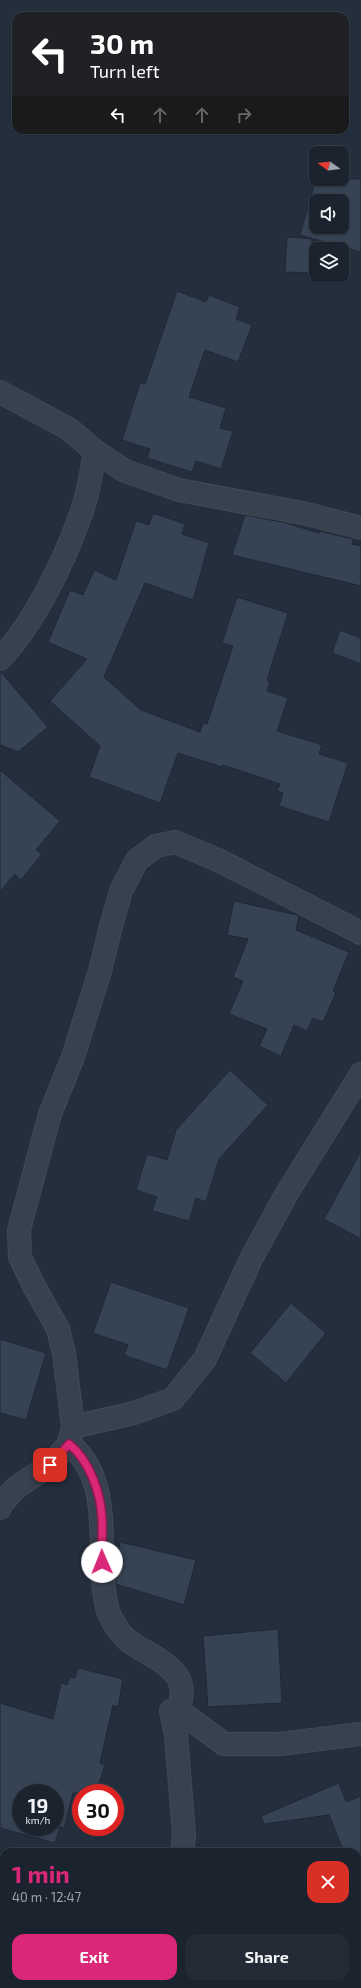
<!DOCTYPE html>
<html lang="en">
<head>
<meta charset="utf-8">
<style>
  :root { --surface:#1b232e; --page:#242b36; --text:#f1f3f6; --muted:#a0a4aa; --line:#39404a; --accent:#db2777 }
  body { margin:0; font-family:"Exo 2",sans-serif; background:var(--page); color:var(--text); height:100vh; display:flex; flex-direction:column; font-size:15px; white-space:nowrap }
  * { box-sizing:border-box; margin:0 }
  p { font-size:13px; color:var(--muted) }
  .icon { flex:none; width:22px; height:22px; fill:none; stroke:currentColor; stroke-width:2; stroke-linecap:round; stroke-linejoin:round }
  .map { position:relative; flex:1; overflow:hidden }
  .drawer { position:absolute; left:0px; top:1848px; width:361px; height:140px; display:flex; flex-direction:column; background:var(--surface); border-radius:12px 12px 0 0; box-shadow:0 1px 3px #0004,0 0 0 1px var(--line) }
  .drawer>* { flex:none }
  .guide { position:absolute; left:12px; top:12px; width:337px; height:122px; border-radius:12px; box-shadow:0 1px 3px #0004,0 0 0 1px var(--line); background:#202124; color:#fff; overflow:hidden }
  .needle { width:26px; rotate:285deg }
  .fabs { position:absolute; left:309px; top:146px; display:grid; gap:8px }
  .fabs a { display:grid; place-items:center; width:40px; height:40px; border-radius:8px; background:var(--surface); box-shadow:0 1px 3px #0004,0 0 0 1px var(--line); font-size:20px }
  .speed { position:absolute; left:12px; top:1784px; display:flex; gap:8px; font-size:20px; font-weight:700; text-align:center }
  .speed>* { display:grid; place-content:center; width:52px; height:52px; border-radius:50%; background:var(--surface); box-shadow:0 1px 3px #0004,0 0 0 1px var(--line); line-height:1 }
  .speed small { font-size:10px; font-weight:400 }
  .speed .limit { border:6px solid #d22; background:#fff; color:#111 }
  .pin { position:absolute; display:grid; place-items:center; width:34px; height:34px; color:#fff; margin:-17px; border-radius:8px; box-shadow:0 2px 6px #0006 }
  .me { position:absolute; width:44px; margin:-22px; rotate:359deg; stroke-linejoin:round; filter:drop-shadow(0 0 3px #0008) }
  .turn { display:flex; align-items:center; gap:14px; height:84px; padding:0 12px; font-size:18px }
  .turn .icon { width:52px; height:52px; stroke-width:2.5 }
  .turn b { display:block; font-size:28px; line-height:34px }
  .lanes { display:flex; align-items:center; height:38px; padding:0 12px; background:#0003; justify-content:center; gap:20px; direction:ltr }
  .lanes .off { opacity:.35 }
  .round { display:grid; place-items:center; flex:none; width:42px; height:42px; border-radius:12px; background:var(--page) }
  .head { display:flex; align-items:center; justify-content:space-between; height:68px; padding:0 12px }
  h1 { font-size:24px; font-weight:700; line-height:30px; color:var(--accent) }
  .primary-button { display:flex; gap:8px; margin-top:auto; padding:8px 12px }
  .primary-button a { flex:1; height:46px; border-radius:12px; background:var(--accent); color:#fff; font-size:16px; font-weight:700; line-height:46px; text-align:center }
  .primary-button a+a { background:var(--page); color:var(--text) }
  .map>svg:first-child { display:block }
</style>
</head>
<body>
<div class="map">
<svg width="361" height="1988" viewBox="0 0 361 1988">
  <rect width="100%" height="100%" fill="#242f3e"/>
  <g fill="#364354" stroke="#1f2835" fill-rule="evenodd">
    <path d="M316,179h45v73l-61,-17zM316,201h26v26h-26z"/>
    <polygon points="287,237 312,239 310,273 285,272"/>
    <polygon points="177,291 206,302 209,295 240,307 236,319 252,325 238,362 205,350 189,397 226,408 220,428 233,431 221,469 196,461 192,472 147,458 150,449 122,440 140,383 145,384"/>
    <polygon points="153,513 185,524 182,534 209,543 193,600 145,583 104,677 141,710 200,732 203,723 207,724 233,646 222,643 237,597 288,613 267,680 270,681 267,691 288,698 277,731 322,745 319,754 348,763 329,822 279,806 283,793 277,791 280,784 223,765 222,767 178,753 160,803 89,777 100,746 50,701 87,659 48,642 70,590 83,595 94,570 116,580 136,521 149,525"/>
    <polygon points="245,515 286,523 319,533 319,531 353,539 352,544 361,546 361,586 232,555"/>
    <polygon points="340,630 361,638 361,664 332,653"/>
    <polygon points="0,671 48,727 18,752 0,745"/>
    <polygon points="0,770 60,821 36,850 42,854 21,880 15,874 0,892"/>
    <polygon points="234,901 297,915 299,915 296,930 349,952 333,991 336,993 323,1022 313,1018 307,1031 294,1025 281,1056 259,1046 267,1029 229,1014 243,981 233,977 248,939 227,935"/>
    <polygon points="230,1070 268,1105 219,1159 206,1202 196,1198 189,1221 152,1211 157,1197 136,1190 147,1154 167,1160 176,1130"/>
    <polygon points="361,1151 361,1239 324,1219"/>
    <polygon points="111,1282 189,1308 167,1370 124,1355 128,1345 93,1333"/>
    <polygon points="291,1303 326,1333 286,1383 250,1353"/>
    <polygon points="0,1339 46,1353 26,1420 0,1413"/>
    <polygon points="120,1542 196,1560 184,1605 116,1584 115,1571"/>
    <polygon points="278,1629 282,1703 208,1707 203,1636"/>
    <path d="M78,1668l45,11 -5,28 -5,-2 -13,58 5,2 -9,28h-23l-9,35 -4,-1 -5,16 -55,-15v-125l53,16 8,-36 6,2 3,-8 5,1zM21,1793h34v34h-34z"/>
    <polygon points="339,1783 346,1802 361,1796 361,1891 357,1882 357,1852 344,1852 329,1815 264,1824 261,1816"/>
  </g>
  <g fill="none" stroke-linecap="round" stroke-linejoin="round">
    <g stroke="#414a57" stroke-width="24">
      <g id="minor">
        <polyline points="0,392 69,429 95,451 125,471 145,478 179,490 307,514 361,528"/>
        <path d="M0,659c33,-34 63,-95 79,-140 9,-22 12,-45 16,-68"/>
        <polyline points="73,1427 134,1413 173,1399 205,1359 251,1259 287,1193 361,1074"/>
        <path d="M69,1444c49,39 24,114 39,167 4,11 14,27 25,33 27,18 60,27 45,66l-7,1 5,24 8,100 -2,17"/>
        <polyline points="0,1508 1,1504 17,1487 50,1465 69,1444 73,1427 64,1353 58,1329 34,1286 20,1257 19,1230 50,1114 73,1057 100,971 111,926 121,891 137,860 156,846 175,842 218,860 361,933"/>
        <polyline points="178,1710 224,1744 281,1744 361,1734"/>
        <polyline points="140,1984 164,1988"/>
        <polyline points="3,1988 4,1983"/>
      </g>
    </g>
    <use href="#minor" stroke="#38414e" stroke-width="22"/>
  </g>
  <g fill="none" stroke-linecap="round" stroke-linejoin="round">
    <g stroke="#8e194d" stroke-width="10">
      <path id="route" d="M50,1465l19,-21c20,16 32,49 33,75 1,14 -1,29 0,43"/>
    </g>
    <use href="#route" stroke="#db2777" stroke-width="7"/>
  </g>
</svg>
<div class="fabs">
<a><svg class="needle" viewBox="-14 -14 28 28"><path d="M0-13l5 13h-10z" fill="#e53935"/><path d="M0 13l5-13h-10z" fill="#a0a4aa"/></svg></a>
<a><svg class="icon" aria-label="sound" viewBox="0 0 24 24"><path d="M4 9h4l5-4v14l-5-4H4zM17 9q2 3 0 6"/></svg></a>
<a><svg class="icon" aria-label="layers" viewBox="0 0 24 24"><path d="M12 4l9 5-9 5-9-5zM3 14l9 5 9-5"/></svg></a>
</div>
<div class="speed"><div>19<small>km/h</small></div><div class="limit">30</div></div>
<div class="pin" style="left:50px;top:1465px;background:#d93025"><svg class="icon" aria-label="arrive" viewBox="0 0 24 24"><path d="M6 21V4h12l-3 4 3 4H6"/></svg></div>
<svg class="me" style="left:102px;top:1562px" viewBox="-20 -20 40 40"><circle r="19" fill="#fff"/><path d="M0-13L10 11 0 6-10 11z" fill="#db2777"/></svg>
<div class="guide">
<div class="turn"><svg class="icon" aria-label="left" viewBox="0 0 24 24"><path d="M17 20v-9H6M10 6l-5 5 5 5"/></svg><div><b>30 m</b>Turn left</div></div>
<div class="lanes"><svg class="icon" aria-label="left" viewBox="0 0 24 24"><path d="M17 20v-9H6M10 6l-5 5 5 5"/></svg><svg class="icon off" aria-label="ahead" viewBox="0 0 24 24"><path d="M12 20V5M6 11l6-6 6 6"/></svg><svg class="icon off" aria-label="ahead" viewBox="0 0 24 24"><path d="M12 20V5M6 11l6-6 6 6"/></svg><svg class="icon off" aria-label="right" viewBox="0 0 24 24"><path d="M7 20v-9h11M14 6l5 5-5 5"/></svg></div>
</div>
<section class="drawer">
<div class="head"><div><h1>1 min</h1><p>40 m · 12:47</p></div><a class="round" style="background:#d93025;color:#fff"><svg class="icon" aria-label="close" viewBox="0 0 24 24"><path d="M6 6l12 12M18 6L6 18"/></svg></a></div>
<div class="primary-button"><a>Exit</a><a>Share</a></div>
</section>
</div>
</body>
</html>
